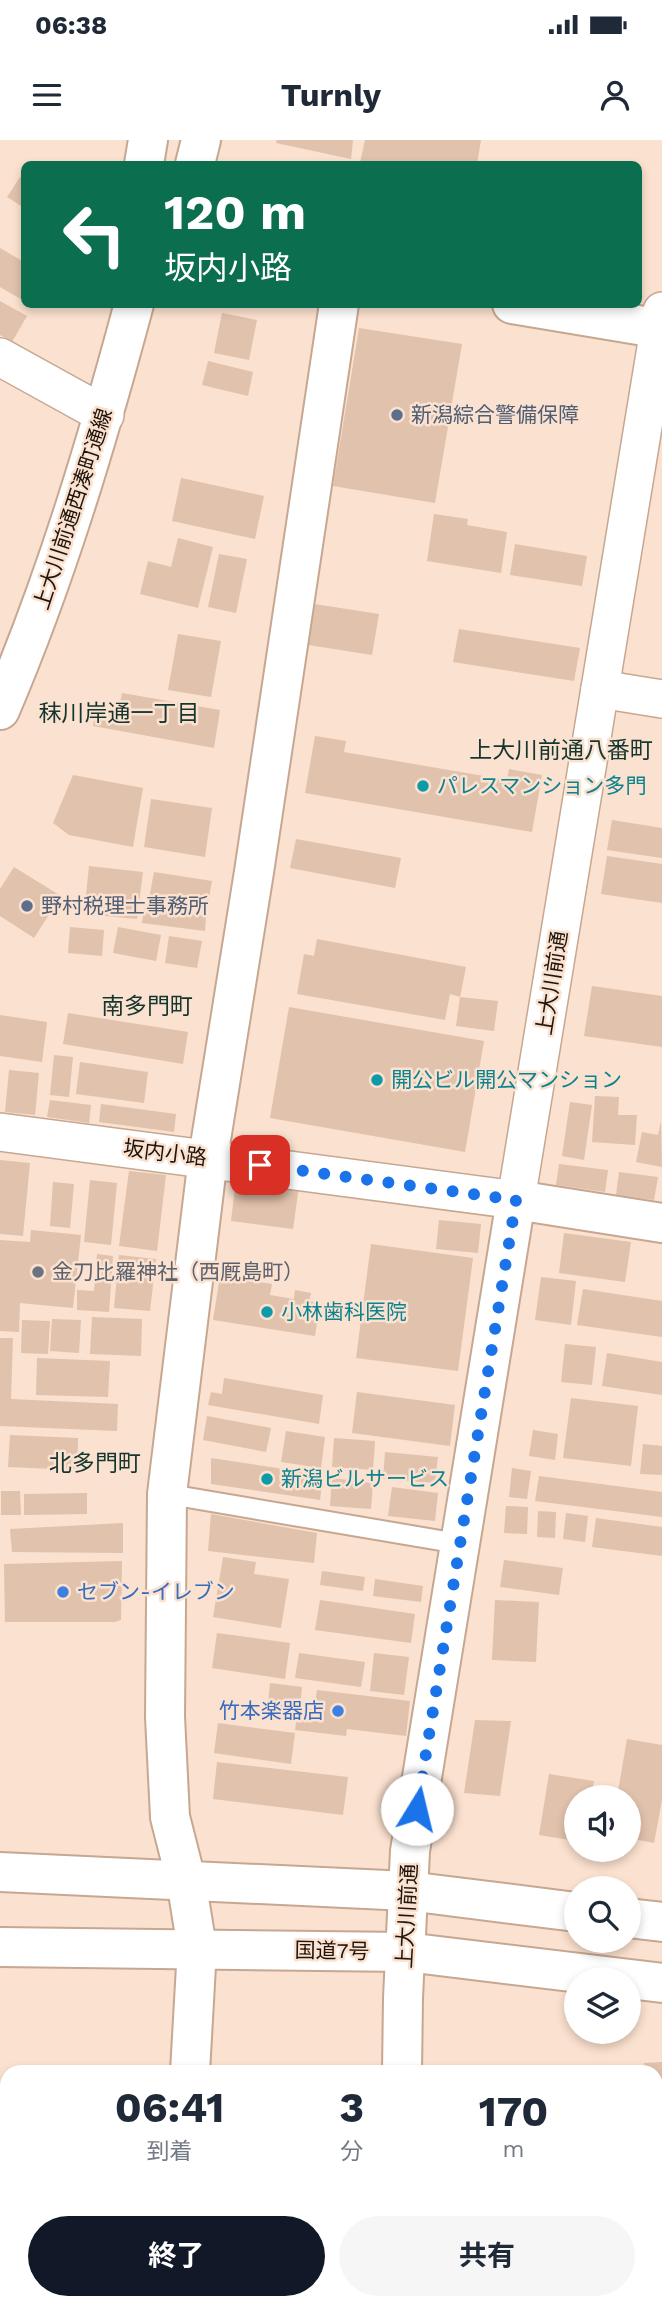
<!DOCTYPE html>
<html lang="ja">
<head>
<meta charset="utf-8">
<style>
  :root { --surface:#fff; --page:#f6f6f7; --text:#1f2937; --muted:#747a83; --accent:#111827 }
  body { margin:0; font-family:"Work Sans","Noto Sans JP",sans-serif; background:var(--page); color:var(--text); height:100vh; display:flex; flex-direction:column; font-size:26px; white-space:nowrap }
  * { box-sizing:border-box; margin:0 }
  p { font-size:23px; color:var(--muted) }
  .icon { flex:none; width:38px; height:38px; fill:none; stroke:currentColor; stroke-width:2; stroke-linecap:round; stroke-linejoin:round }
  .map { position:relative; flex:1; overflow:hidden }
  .drawer { position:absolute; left:0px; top:1925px; width:663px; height:245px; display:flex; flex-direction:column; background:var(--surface); border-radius:21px 21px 0 0; box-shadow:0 4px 10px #0003 }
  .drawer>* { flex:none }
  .banner { position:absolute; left:21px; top:21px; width:621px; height:147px; border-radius:10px; box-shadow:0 4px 10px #0003; background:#0b6e4f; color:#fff; overflow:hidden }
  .controls { position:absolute; left:564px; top:1645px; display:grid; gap:14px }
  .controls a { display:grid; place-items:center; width:77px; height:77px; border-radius:50%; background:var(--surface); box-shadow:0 4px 10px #0003; font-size:35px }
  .pin { position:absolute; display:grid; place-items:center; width:60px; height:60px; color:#fff; margin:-30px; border-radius:14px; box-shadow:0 4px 10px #0006 }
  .me { position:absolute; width:77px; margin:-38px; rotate:9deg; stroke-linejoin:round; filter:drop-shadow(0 0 5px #0008) }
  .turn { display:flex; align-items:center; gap:24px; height:147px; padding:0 28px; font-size:32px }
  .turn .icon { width:91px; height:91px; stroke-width:2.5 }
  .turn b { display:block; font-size:49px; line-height:60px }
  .eta { display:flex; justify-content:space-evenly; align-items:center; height:119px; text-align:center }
  .eta b { font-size:42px; font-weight:700; line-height:49px }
  .primary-button { display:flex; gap:14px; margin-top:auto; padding:14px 28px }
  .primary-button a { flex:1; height:80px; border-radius:42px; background:var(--accent); color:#fff; font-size:28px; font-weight:700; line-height:80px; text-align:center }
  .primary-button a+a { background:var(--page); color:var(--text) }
  .status { display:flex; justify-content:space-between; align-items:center; height:49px; padding:0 35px; background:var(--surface); direction:ltr }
  .status svg { height:19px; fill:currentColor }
  header { display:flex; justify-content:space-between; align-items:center; height:91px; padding:0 28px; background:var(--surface); font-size:32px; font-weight:700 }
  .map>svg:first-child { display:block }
</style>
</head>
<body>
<div class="status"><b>06:38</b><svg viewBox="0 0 49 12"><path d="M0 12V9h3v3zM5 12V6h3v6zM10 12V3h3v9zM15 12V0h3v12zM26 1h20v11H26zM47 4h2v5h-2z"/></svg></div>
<header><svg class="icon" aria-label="menu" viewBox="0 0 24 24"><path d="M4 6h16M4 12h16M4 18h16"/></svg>Turnly<svg class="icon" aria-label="person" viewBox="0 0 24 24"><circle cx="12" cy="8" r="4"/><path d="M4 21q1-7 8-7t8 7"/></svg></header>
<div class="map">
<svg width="662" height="2170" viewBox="0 0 662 2170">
  <rect width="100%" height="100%" fill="#fbe1cf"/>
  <g fill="#e1c2ac">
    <polygon points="277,0 353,0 351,19 276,3"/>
    <polygon points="365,0 481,0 477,24 360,23"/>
    <polygon points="20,37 24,39 24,68 7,57"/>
    <polygon points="0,108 24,122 24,161 0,147"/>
    <polygon points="0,161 27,176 12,202 0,195"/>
    <polygon points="222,173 257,180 249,220 214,213"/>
    <polygon points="359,188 462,204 435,363 333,346"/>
    <polygon points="208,221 253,232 248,256 202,245"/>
    <polygon points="181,338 264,356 255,399 172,381"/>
    <polygon points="434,374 468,379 467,385 507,392 501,433 427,421"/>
    <polygon points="178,398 213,407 198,468 140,454 148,421 171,427"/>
    <polygon points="515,404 587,416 582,446 510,435"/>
    <polygon points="219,414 247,419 236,473 208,467"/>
    <polygon points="308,463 379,474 372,515 302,504"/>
    <polygon points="459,489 580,508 574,541 453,522"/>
    <polygon points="178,494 221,501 211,557 168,550"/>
    <polygon points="122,553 220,570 214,608 93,586 96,569 118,573"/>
    <polygon points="315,596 346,601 344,612 507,640 509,629 542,635 532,692 305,653"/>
    <polygon points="73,635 143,648 133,707 69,695 53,683"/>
    <polygon points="151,659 212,668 205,717 144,707"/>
    <polygon points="612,680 662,688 662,718 607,710"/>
    <polygon points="296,699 401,718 395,748 290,728"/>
    <polygon points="607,716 662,724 662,763 601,754"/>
    <polygon points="89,726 143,732 137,779 84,774"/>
    <polygon points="14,727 61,756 34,798 0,776 0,749"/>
    <polygon points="154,732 212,741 207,769 149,759"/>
    <polygon points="144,768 206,776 205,791 142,783"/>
    <polygon points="70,787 104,790 102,816 68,813"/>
    <polygon points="118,787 161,795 156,821 113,813"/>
    <polygon points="169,796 202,801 197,828 165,823"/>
    <polygon points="317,799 466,827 460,857 450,854 445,880 297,854 304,814 314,816"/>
    <polygon points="592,846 662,856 662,907 584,896"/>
    <polygon points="460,857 498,861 494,891 456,886"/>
    <polygon points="289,867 484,901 465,1012 270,978"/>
    <polygon points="68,873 188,892 183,924 63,904"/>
    <polygon points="0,875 47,882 42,922 0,916"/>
    <polygon points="54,915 73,917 69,957 50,955"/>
    <polygon points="80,922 148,932 144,963 76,954"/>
    <polygon points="9,930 39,933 35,975 5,972"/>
    <polygon points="595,956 619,957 618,975 637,975 635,1005 592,1002"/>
    <polygon points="50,960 91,965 89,983 47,977"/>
    <polygon points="570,962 592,965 584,1020 562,1016"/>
    <polygon points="101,964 176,974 174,992 99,982"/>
    <polygon points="661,981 662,1027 636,1022 642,992 658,995"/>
    <polygon points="0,1020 30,1023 23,1096 0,1094"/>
    <polygon points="559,1024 608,1030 605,1052 556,1045"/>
    <polygon points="129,1031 166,1035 157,1111 119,1106"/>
    <polygon points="619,1032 658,1037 654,1060 616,1055"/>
    <polygon points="236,1039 299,1046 293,1089 231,1081"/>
    <polygon points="90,1040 117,1043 111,1105 84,1102"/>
    <polygon points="53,1042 74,1044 70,1088 50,1086"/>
    <polygon points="439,1080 481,1084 478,1113 436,1109"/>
    <polygon points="31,1090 81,1095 73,1168 20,1163 19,1192 0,1191 0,1100 30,1102"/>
    <polygon points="564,1093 631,1102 625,1142 559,1133"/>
    <polygon points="371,1104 473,1118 458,1231 356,1218"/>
    <polygon points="97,1114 113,1116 109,1172 77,1170 77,1150 94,1151"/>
    <polygon points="119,1115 156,1119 150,1171 114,1168"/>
    <polygon points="220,1136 272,1144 270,1155 294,1159 295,1150 311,1153 309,1161 320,1163 315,1196 213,1180"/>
    <polygon points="541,1137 576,1141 571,1185 535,1180"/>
    <polygon points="583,1149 662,1161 662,1197 577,1185"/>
    <polygon points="92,1177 142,1179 141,1216 90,1214"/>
    <polygon points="52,1179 81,1180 79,1213 50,1211"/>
    <polygon points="22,1180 50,1181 48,1214 21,1213"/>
    <polygon points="0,1198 13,1198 11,1259 118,1264 117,1291 0,1286"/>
    <polygon points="565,1204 596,1207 592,1245 561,1242"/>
    <polygon points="607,1213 662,1222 662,1255 602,1246"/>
    <polygon points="37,1218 110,1221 108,1257 36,1255"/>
    <polygon points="224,1238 323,1255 319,1284 208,1265 211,1252 222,1254"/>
    <polygon points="357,1252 455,1265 450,1306 352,1293"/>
    <polygon points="571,1258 638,1266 631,1326 563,1318"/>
    <polygon points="207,1276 271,1288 266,1312 203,1300"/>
    <polygon points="533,1290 558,1294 555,1320 529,1316"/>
    <polygon points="286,1291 325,1297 321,1328 281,1322"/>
    <polygon points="10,1295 78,1298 77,1330 8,1327"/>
    <polygon points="334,1298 375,1301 373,1330 332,1327"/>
    <polygon points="643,1304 662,1306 662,1335 640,1334"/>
    <polygon points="385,1312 438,1317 435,1343 383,1339"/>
    <polygon points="211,1318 323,1335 320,1360 211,1344"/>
    <polygon points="512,1328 531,1331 527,1359 509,1357"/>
    <polygon points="539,1336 662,1352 662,1377 535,1361"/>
    <polygon points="332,1338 373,1343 371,1369 330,1366"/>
    <polygon points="392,1347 438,1353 435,1381 388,1376"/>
    <polygon points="1,1351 20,1351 21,1375 1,1375"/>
    <polygon points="87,1353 87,1374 24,1375 24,1354"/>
    <polygon points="506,1366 528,1367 527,1394 504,1393"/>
    <polygon points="538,1371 556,1372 555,1398 537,1397"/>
    <polygon points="566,1373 588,1376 585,1402 563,1399"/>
    <polygon points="211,1374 317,1393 314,1423 208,1411"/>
    <polygon points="596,1378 662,1387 662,1416 592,1407"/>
    <polygon points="123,1383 123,1413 12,1412 10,1389"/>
    <polygon points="223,1417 256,1422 254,1434 289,1439 281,1488 213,1477"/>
    <polygon points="504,1420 563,1428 559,1455 500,1447"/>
    <polygon points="122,1421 121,1480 115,1482 5,1482 4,1424"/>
    <polygon points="322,1431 365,1437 363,1451 320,1445"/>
    <polygon points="375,1439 423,1446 421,1462 373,1456"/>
    <polygon points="320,1460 415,1474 411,1503 315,1490"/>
    <polygon points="495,1460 539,1462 536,1522 492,1520"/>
    <polygon points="217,1493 290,1503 285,1539 212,1528"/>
    <polygon points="299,1513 365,1522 361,1547 295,1538"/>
    <polygon points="374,1513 409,1517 404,1555 370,1551"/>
    <polygon points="270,1543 302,1547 300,1568 314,1569 317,1550 410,1561 406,1596 347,1589 346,1596 295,1590 297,1577 267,1574"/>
    <polygon points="475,1580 511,1581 500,1656 464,1653"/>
    <polygon points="218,1583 295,1593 291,1624 214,1613"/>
    <polygon points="627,1599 662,1605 662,1660 654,1703 628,1698 628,1657 617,1657"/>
    <polygon points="217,1622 348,1637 343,1675 213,1659"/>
    <polygon points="549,1634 594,1641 591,1657 576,1657 576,1701 539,1695"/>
    <polygon points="662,1922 662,1979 656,1980 656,1932 645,1932 644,1923"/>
    <polygon points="0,1958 7,1959 7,1992 0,1991"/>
    <rect x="656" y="2042" width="6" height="28"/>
    <polygon points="0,2051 7,2052 7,2091 0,2090"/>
    <polygon points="656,2082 662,2082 662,2114 656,2115"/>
    <rect x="0" y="2112" width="7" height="45"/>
    <polygon points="9,2163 29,2163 29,2170 8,2170"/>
    <rect x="53" y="2163" width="30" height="7"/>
    <rect x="92" y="2163" width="39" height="7"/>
    <polygon points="223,2163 260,2163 260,2165 223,2166"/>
  </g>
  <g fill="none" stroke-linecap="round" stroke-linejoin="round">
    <g stroke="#c6a792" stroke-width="23">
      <g id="service">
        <polyline points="167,1354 461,1404"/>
        <polyline points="0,2094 7,2095"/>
        <polyline points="34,2170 35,2163"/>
      </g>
    </g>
    <g stroke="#c6a792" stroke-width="40">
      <g id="minor">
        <polyline points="0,217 105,275"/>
        <polyline points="600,549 662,559"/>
        <polyline points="0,992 516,1060 662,171"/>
      </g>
    </g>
    <g stroke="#c6a792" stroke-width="42">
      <g id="tertiary">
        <polyline points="144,24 148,0"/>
        <polyline points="195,24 201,0"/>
        <polyline points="512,164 662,189"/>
        <path d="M0,570c56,-131 97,-268 134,-406"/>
        <polyline points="190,1932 197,1808 186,1740 170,1677 165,1577 167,1354 208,1018 254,732 339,164"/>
        <polyline points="177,2170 178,2163"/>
      </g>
    </g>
    <g stroke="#c6a792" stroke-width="42">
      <g id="secondary">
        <polyline points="402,1932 403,1858 410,1711 516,1060 662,1083"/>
        <polyline points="407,2163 407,2170"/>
      </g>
    </g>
    <g stroke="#c6a792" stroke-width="42">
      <g id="trunk">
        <polyline points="0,1732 408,1751 576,1772"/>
        <polyline points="628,1778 662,1782"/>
        <polyline points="0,1807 406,1812 662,1843"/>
      </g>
    </g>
    <use href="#service" stroke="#fff" stroke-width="19"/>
    <use href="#minor" stroke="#fff" stroke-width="37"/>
    <use href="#tertiary" stroke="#fff" stroke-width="38"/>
    <use href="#secondary" stroke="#fff" stroke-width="38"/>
    <use href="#trunk" stroke="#fff" stroke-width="38"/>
  </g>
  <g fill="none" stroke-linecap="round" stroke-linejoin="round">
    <polyline stroke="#1a73e8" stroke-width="12" stroke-dasharray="0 21.6" points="260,1025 516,1060 417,1669"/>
  </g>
  <g fill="#5c6f8a" stroke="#fbe1cf" stroke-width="2.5">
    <circle cx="397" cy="275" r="7"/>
    <circle cx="27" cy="766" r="7"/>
  </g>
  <g fill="#0f9aa8" stroke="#fbe1cf" stroke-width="2.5">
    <circle cx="423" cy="646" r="7"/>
    <circle cx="377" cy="940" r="7"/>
    <circle cx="267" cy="1172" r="7"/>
    <circle cx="267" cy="1339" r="7"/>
  </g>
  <circle fill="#6b7280" stroke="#fbe1cf" stroke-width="2.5" cx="38" cy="1132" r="7"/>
  <g fill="#3f7fe0" stroke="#fbe1cf" stroke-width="2.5">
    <circle cx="63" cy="1452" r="7"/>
    <circle cx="338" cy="1571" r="7"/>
  </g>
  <g text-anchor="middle" stroke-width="5" stroke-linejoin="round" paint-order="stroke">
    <g font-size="21" fill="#4e5e75" stroke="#fbe1cf" text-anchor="start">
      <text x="411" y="282">新潟綜合警備保障</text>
      <text x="41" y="773">野村税理士事務所</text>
    </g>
    <g font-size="21" fill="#20150d" stroke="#fbe1cf">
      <text transform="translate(73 369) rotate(-72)" y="7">上大川前通西湊町通線</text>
      <text transform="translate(552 843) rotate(-81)" y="7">上大川前通</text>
      <text transform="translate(165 1013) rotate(7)" y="7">坂内小路</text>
      <text transform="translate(407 1776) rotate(-87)" y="7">上大川前通</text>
      <text transform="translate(332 1811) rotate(1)" y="7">国道7号</text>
    </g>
    <g font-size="21" fill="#0d838f" stroke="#fbe1cf" text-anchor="start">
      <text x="437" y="653">パレスマンション多門</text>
      <text x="391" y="947">開公ビル開公マンション</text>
      <text x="281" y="1179">小林歯科医院</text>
      <text x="281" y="1346">新潟ビルサービス</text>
    </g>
    <g font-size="21" fill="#5b616d" stroke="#fbe1cf" text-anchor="start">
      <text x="52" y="1139">金刀比羅神社（西厩島町）</text>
    </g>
    <g font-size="21" fill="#366cbe" stroke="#fbe1cf" text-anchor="start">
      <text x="77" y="1459">セブン-イレブン</text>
      <text x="324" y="1578" text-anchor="end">竹本楽器店</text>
    </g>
    <g font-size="23" fill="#15352f" stroke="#fbe1cf">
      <text x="119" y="581">秣川岸通一丁目</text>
      <text x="561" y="618">上大川前通八番町</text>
      <text x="147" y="874">南多門町</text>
      <text x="95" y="1331">北多門町</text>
    </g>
  </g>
</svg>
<div class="controls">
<a><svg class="icon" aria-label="sound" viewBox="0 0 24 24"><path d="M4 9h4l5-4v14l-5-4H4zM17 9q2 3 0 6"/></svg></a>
<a><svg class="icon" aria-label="search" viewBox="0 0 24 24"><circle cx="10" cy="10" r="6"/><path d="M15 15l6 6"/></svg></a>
<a><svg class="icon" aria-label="layers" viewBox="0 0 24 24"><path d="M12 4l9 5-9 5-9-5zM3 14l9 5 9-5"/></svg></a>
</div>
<div class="pin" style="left:260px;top:1025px;background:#d93025"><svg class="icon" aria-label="arrive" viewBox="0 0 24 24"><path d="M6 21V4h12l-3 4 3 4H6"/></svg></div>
<svg class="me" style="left:417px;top:1669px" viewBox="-20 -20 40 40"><circle r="19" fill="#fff"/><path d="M0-13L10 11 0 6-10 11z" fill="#1a73e8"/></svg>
<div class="banner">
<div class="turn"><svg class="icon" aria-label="left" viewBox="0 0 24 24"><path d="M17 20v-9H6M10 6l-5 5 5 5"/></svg><div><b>120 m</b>坂内小路</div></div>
</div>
<section class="drawer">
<div class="eta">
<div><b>06:41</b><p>到着</p></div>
<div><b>3</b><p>分</p></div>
<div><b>170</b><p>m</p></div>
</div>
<div class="primary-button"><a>終了</a><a>共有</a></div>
</section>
</div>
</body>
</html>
